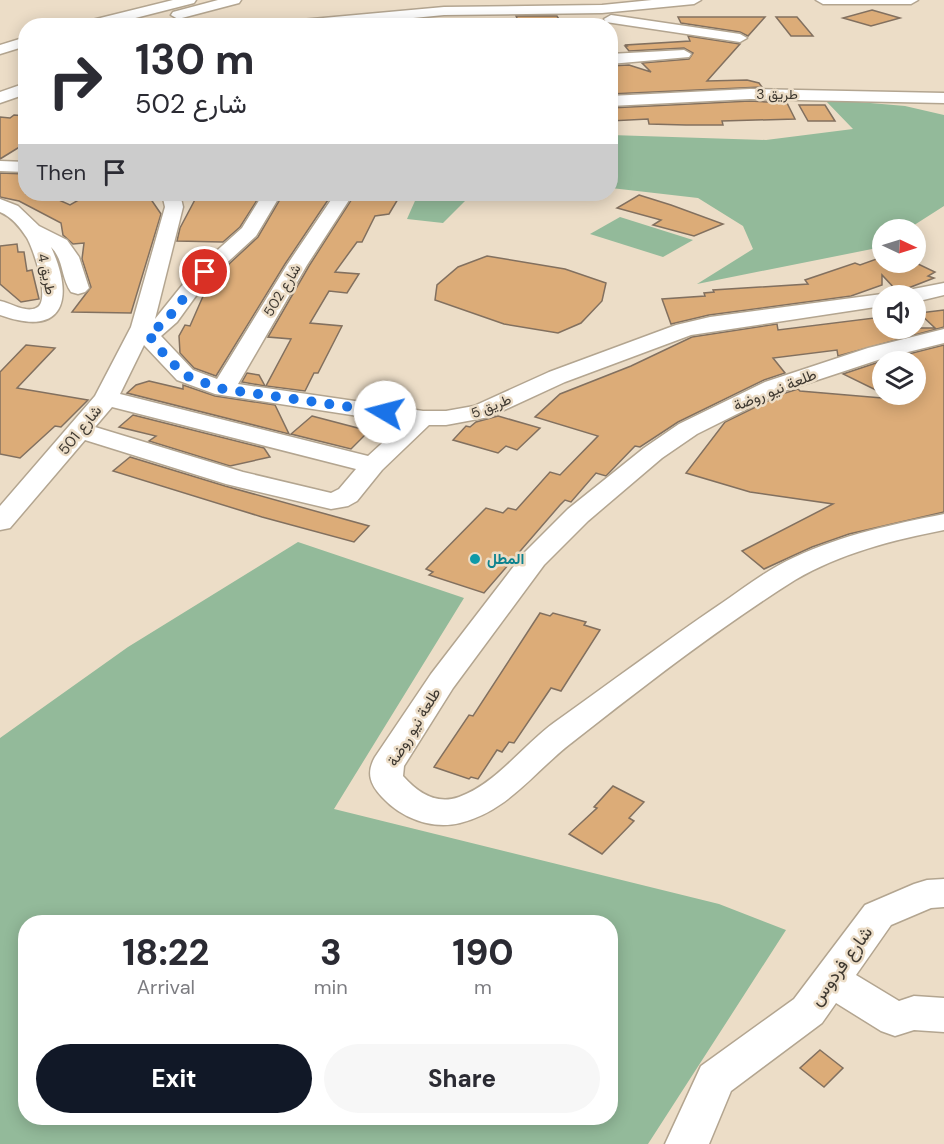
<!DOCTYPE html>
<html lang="en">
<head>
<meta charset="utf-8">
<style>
  :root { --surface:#fff; --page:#f7f7f7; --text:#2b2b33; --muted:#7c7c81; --accent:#111827 }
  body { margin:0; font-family:"DM Sans",Vazirmatn,sans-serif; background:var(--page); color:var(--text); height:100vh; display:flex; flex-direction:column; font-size:22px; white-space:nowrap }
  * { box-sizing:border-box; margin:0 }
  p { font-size:20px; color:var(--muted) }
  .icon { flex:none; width:33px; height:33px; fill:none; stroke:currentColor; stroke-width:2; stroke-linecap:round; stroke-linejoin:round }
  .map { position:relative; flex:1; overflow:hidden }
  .sheet { position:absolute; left:18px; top:915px; width:600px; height:210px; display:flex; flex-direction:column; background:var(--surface); border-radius:24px; box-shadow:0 3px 15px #0003 }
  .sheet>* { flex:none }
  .hud { position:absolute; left:18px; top:18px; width:600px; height:183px; border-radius:24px; box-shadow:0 3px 15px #0003; background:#fff; color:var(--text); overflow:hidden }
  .needle { width:39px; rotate:94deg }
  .fabs { position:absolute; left:872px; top:219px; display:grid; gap:12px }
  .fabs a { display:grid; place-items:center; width:54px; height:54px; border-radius:50%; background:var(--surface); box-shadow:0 3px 15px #0003; font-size:30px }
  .pin { position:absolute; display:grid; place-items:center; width:51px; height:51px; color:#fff; margin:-26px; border:3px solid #fff; border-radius:50%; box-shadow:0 2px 6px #0007 }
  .me { position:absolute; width:66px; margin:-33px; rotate:278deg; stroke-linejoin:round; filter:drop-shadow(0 0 4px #0008) }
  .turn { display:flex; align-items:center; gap:21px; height:126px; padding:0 18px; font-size:27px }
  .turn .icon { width:78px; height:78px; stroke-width:2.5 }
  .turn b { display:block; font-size:42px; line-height:51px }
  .then { display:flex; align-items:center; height:57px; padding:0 18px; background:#0003; gap:12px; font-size:22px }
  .eta { display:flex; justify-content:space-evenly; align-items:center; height:102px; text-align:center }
  .eta b { font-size:36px; font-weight:800; line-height:42px }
  .primary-button { display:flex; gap:12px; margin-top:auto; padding:12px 18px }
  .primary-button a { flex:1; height:69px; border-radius:36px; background:var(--accent); color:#fff; font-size:24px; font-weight:800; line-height:69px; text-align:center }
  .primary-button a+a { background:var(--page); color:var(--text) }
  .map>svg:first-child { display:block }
</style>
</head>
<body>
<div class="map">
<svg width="944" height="1144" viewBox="0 0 944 1144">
  <rect width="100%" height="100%" fill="#ecddc7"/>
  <g fill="#93ba9a" fill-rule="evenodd">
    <polygon points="824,99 905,106 944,115 944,206 908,229 882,230 882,247 697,284 753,249 743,226 698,198 611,188 611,135 766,140 853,129"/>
    <polygon points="418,194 472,194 443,223 407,219"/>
    <polygon points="620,217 693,240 663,257 590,234"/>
    <path d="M298,542l166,56 -130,211 385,95 67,26 -138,214h-648v-406l128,-91zM26,922h584v196h-584z"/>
  </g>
  <g fill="#dcac78" stroke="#82705f" stroke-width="1.5">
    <polygon points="872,10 900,18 871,26 843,18"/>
    <polygon points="516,16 557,16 563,26 521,26"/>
    <polygon points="678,17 765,17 748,36 740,32 681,23"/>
    <polygon points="776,17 797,17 813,36 791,36"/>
    <polygon points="688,36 740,44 707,81 747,80 759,83 762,87 610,94 610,66 629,65 651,72 642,63 689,59 693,53 684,48 629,51 625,46 627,46 626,45 690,41"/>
    <polygon points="750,101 787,103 795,119 722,121 723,125 686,125 649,124 648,119 610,121 610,108"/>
    <polygon points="799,105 825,105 835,121 808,121"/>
    <polygon points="14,115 26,116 26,143 0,159 0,117 10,118"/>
    <polygon points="0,173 26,174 26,194 50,196 70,205 89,194 148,195 161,214 131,313 72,312 91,287 82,259 84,243 73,244 63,235 61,223 19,201 0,197"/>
    <polygon points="198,194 261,194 240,227 223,242 177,241 180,228"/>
    <polygon points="283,194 332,194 285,264 216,376 194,368 180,353 179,336 185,325 190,326 204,294 215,277 258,237"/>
    <polygon points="355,194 401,194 389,214 375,216 362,242 357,242 335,272 359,274 347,293 329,291 310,323 342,326 318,373 314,373 305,391 266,386 291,339 268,337 309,266"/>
    <polygon points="639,195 671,205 723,224 694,236 653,225 661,220 617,208"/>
    <polygon points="17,244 18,252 24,252 27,271 32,270 39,299 21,302 0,284 0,246"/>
    <polygon points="487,256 565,269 606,283 602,301 581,323 558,333 504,324 435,300 437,285 458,267"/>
    <polygon points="882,257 882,262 914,262 935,272 928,276 934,278 898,292 882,275 882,285 851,296 709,315 671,324 662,299 705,296 704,293 714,292 713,290 808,284 805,280 855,263 860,265"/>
    <polygon points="944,310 944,327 838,356 837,350 773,358 785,373 764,380 678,422 640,447 635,446 606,476 596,473 571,502 565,500 560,505 484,593 429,575 433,572 426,569 486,508 503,513 508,508 516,510 550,472 560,475 598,436 535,417 560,394 631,366 692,337 777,324 778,330 882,317 882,328 935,328 919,313"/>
    <polygon points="26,345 55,348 17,388 88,400 61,427 55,426 20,458 0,454 0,372"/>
    <polygon points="944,345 944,512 849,534 812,547 764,569 742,551 833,504 750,492 686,473 725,422 782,394 798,389 800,391 894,399 885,394 915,394 915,362 882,362 882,393 843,374 885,360"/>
    <polygon points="247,373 259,375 265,386 242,382"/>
    <polygon points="149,381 183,389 183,385 215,396 275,405 289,434 127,393 136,385"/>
    <polygon points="133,415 264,448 270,457 230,466 149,441 156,436 119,427"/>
    <polygon points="312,416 369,431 351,449 291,434"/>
    <polygon points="498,416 540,428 517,450 506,446 498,453 453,440 466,426 470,427 476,422"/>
    <polygon points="130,457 225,486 369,526 354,542 262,517 113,471"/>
    <polygon points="540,613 550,616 553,613 586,622 584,625 600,630 561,691 551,688 514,743 509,742 502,752 497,750 478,779 471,777 469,779 434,767 469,715 473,716"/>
    <polygon points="613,786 644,802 629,818 634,821 602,854 569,834 597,808 594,807"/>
    <polygon points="820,1050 843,1068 824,1087 800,1068"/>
  </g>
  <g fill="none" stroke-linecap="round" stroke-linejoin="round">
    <g stroke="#b3a590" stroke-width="3">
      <g id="minor">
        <polygon points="173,0 196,0 194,3 104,26 78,26 80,23"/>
        <polygon points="218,0 241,0 239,3 178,19 171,15 173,12"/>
        <polygon points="652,0 701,0 694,4 602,13 444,15 331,26 272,26 279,22 444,7 602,5"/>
        <polygon points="816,0 918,0 911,4 823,4"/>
        <polygon points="611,15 740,34 747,38 740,42 606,22 604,19"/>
        <polygon points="26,37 26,46 0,54 0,45"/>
        <polygon points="684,50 691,54 689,57 610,64 610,54"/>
        <polygon points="26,83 26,94 0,103 0,92"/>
        <polygon points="750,89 944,93 944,103 750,99 610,106 610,96"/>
        <polygon points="0,161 26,162 26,172 0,171"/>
        <path d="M162,194h18l3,13 -28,112 37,-46 50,-45 21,-34h18l-25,42 -50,46 -29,40 -16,14 32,34 24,9 70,-114 48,-71h18l-46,71 -69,119 185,27h23l28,-5 75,-34 127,-47 34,-8 172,-23 8,2h-8v10l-191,29 -126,47 -76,35 -43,8h-17l-47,45 -25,31 -9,5 -17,3 -105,-25 -141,-44 -75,88 -10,2v-24l95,-110 36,-69 34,-120zM144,345l33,35 38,14 189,29 -36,33 -248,-62zM112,407l244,62 -17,20 -8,4 -88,-21 -148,-45z"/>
        <path d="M0,199l18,7 21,20 28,14 12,17 10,31 -4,4 -7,2 -7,-2c-10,-14 -7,-32 -20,-45 24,52 13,91 -51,68v-14c11,2 25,12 36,7 16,-6 -3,-60 -9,-70 -7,-11 -15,-21 -27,-26z"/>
        <polygon points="944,283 944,295 915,302 915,296 901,296 903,291"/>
        <path d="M944,329v14l-60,15 -103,34 -84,42 -35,24 -74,63 -44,44 -91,123 -49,78 -1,10c15,17 33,29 56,21 38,-14 64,-52 96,-75 55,-39 108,-79 164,-117 25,-17 49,-36 76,-48 47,-22 99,-33 149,-43v16c-51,10 -103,23 -149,50 -78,49 -152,107 -225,164 -37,29 -62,67 -110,79 -28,7 -59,-5 -78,-26 -12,-13 -16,-24 -7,-40l56,-83 93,-121 44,-44 76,-61 35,-24 86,-42 103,-34z"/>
        <polygon points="944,879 944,907 931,908 891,925 856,975 899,1001 914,996 944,998 944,1032 914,1030 895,1036 881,1031 836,1003 822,1023 731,1091 709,1144 665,1144 701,1066 794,999 865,905 914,884 927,880"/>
      </g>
    </g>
    <use href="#minor" fill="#fff" fill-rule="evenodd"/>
  </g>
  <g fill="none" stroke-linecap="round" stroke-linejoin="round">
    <path stroke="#1a73e8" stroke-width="10" stroke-dasharray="0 18" d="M205,272c-21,21 -31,47 -57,62l19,24 18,17 11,5 27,9 162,23"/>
  </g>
  <circle fill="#0f9aa8" stroke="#ecddc7" stroke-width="2" cx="475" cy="559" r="6"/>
  <g text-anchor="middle" stroke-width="5" stroke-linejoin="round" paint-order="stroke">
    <g font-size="14" fill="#3e3830" stroke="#ecddc7">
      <text x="777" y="99">طريق 3</text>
      <text transform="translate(47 274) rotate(78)" y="5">طريق 4</text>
      <text transform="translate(282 290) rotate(-59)" y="5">شارع 502</text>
      <text transform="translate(491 406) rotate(-22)" y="5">طريق 5</text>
    </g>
    <g font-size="15" fill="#3e3830" stroke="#ecddc7">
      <text transform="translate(775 390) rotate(-22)" y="5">طلعة نيو روضة</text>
      <text transform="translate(80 430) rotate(-51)" y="5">شارع 501</text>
      <text transform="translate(414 727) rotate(-59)" y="5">طلعة نيو روضة</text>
    </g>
    <g font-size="15" font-weight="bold" fill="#0d838f" stroke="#ecddc7" text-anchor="start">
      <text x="487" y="564">المطل</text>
    </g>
    <g font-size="18" fill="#3e3830" stroke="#ecddc7">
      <text transform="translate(841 966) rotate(-54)" y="6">شارع فردوس</text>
    </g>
  </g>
</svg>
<div class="fabs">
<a><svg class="needle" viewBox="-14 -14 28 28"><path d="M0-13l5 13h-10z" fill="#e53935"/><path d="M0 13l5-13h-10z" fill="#7c7c81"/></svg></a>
<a><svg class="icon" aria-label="sound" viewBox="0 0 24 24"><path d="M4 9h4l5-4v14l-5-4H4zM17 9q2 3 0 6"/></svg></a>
<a><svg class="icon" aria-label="layers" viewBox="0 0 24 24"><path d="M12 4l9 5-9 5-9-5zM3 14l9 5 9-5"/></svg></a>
</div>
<div class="pin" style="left:205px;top:272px;background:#d93025"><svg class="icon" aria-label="arrive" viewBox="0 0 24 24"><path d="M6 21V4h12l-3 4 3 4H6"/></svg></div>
<svg class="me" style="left:385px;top:412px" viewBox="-20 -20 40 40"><circle r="19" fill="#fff"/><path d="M0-13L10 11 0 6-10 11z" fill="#1a73e8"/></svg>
<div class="hud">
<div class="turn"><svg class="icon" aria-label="right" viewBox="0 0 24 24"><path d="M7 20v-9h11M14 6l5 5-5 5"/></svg><div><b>130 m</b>شارع 502</div></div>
<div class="then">Then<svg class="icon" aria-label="arrive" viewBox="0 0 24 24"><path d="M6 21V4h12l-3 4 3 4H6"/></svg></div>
</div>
<section class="sheet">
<div class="eta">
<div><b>18:22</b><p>Arrival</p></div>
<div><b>3</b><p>min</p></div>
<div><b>190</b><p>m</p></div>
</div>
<div class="primary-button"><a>Exit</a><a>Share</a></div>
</section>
</div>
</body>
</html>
